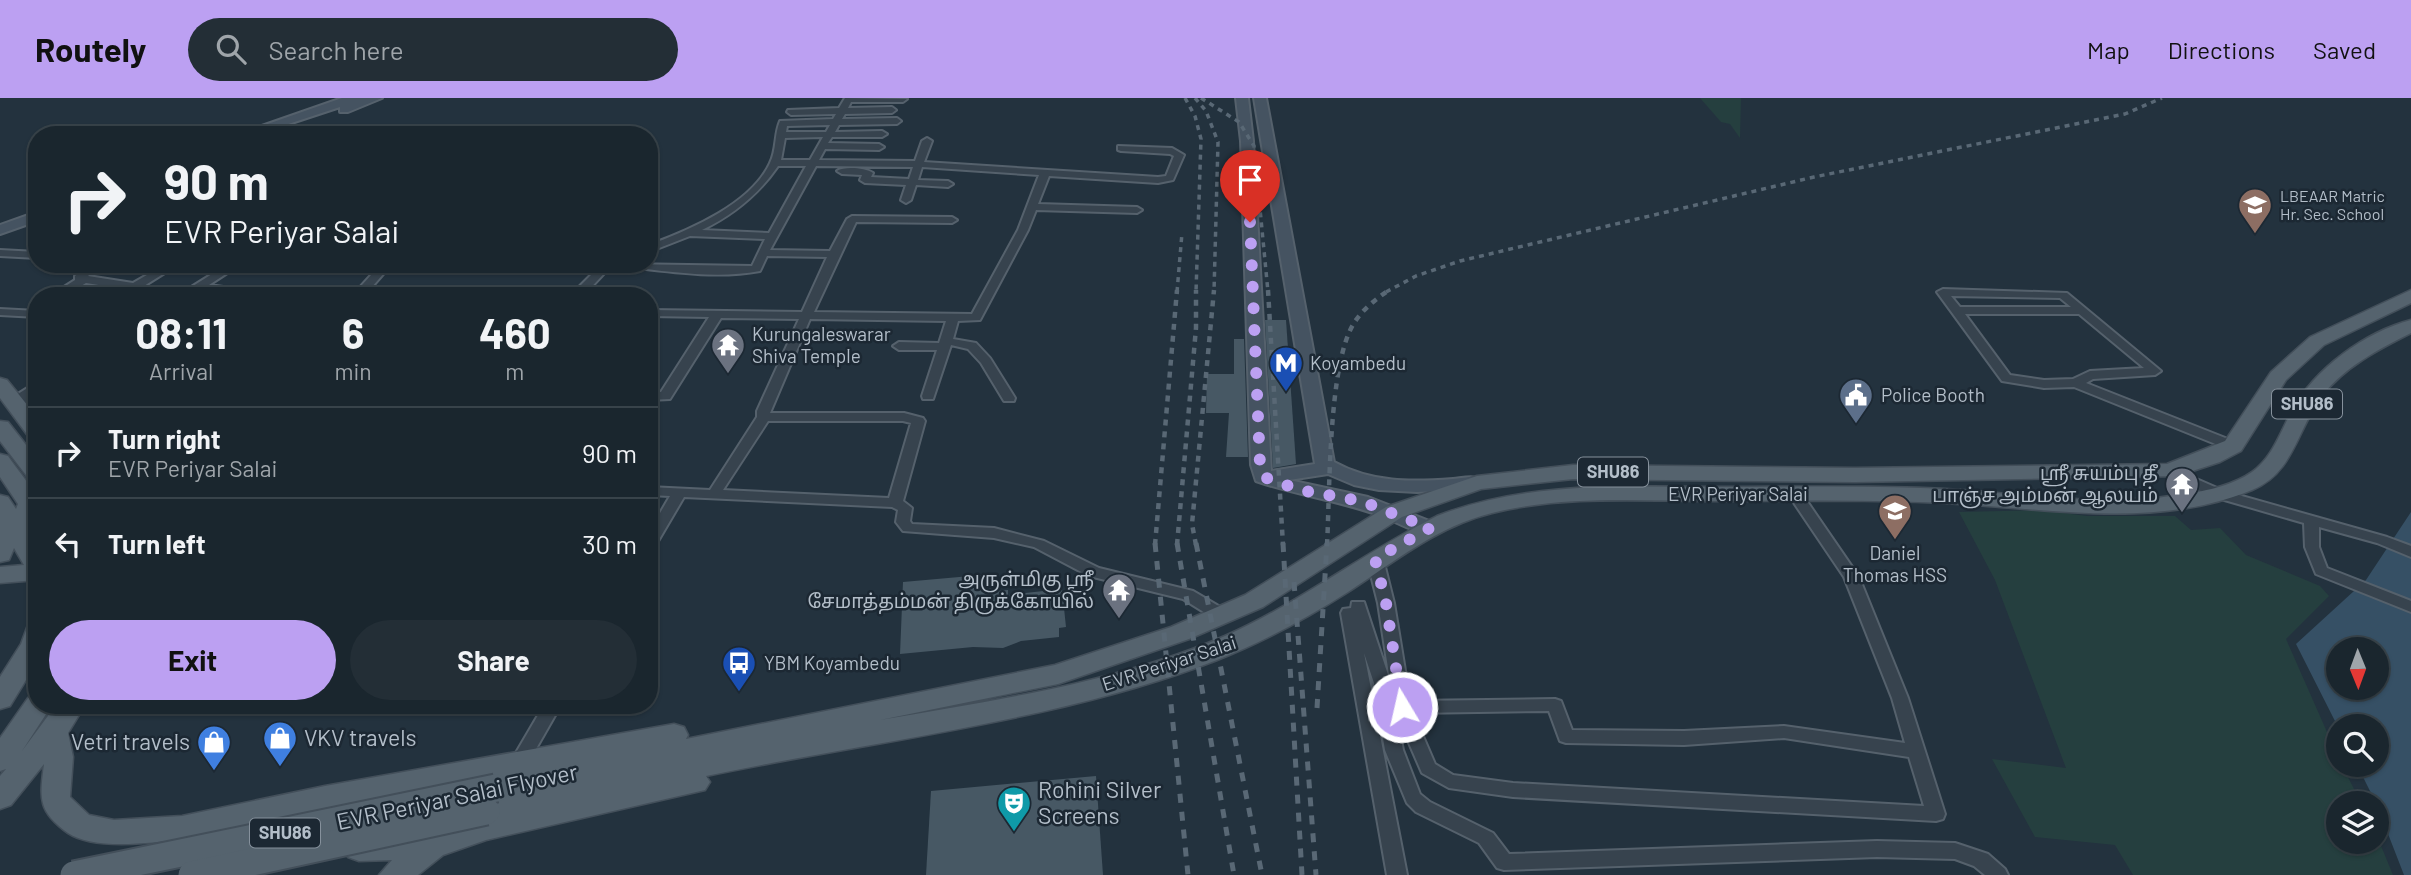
<!DOCTYPE html>
<html lang="en">
<head>
<meta charset="utf-8">
<style>
  :root { --surface:#1a262e; --page:#232e36; --text:#f1f3f6; --muted:#9fa5aa; --line:#38434a; --accent:#bca0f2 }
  body { margin:0; font-family:Barlow,"Noto Sans Tamil",sans-serif; background:var(--page); color:var(--text); height:100vh; display:flex; flex-direction:column; font-size:26px; white-space:nowrap }
  * { box-sizing:border-box; margin:0 }
  p { font-size:23px; color:var(--muted) }
  .icon { flex:none; width:38px; height:38px; fill:none; stroke:currentColor; stroke-width:2; stroke-linecap:round; stroke-linejoin:round }
  .map { position:relative; flex:1; overflow:hidden }
  .sheet { position:absolute; left:28px; top:189px; width:630px; height:427px; display:flex; flex-direction:column; background:var(--surface); border-radius:28px; box-shadow:0 2px 5px #0004,0 0 0 2px var(--line) }
  .sheet>* { flex:none }
  .hud { position:absolute; left:28px; top:28px; width:630px; height:147px; border-radius:28px; box-shadow:0 2px 5px #0004,0 0 0 2px var(--line); background:#1a262e; color:var(--text); overflow:hidden }
  .needle { width:46px; rotate:179deg }
  .buttons { position:absolute; left:2326px; top:539px; display:grid; gap:14px }
  .buttons a { display:grid; place-items:center; width:63px; height:63px; border-radius:50%; background:var(--surface); box-shadow:0 2px 5px #0004,0 0 0 2px var(--line); font-size:35px }
  .pin { position:absolute; display:grid; place-items:center; width:60px; height:60px; color:#fff; margin:-72px -30px; border-radius:50% 50% 50% 0; rotate:-45deg; box-shadow:0 0 7px #0007 }
  .pin .icon { rotate:45deg }
  .me { position:absolute; width:77px; margin:-38px; rotate:351deg; stroke-linejoin:round; filter:drop-shadow(0 0 5px #0008) }
  .turn { display:flex; align-items:center; gap:24px; height:147px; padding:0 21px; font-size:32px }
  .turn .icon { width:91px; height:91px; stroke-width:2.5 }
  .turn b { display:block; font-size:49px; line-height:60px }
  .eta { display:flex; justify-content:space-evenly; align-items:center; height:119px; text-align:center }
  .eta b { font-size:42px; font-weight:700; line-height:49px }
  .action { display:flex; gap:14px; margin-top:auto; padding:14px 21px }
  .action a { flex:1; height:80px; border-radius:42px; background:var(--accent); color:#111; font-size:28px; font-weight:700; line-height:80px; text-align:center }
  .action a+a { background:var(--page); color:var(--text) }
  ul { padding:0; list-style:none }
  li { display:flex; align-items:center; gap:21px; height:91px; padding:0 21px; border-top:2px solid var(--line) }
  li div { flex:1 }
  li b { display:block; font-size:26px }
  li em { font-style:normal }
  header { display:flex; align-items:center; gap:42px; box-sizing:border-box; height:98px; padding:0 35px; background:var(--accent); color:#111 }
  header strong { font-size:33px }
  nav { display:flex; gap:38px; margin-inline-start:auto; font-size:24px }
  .search { width:490px; height:63px; background:var(--page); display:flex; align-items:center; gap:18px; box-sizing:border-box; padding:0 24px; border-radius:38px; color:var(--muted); font-size:26px }
  .map>svg:first-child { display:block }
</style>
</head>
<body>
<header>
<strong>Routely</strong>
<div class="search"><svg class="icon" aria-label="search" viewBox="0 0 24 24"><circle cx="10" cy="10" r="6"/><path d="M15 15l6 6"/></svg>Search here</div>
<nav><a>Map</a><a>Directions</a><a>Saved</a></nav>
</header>
<div class="map">
<svg width="2411" height="777" viewBox="0 0 2411 777">
  <rect width="100%" height="100%" fill="#23323e"/>
  <g fill="#253f3f">
    <polygon points="1700,0 1741,0 1740,40 1730,26 1721,24"/>
    <polygon points="2040,412 2087,418 2175,418 2191,432 2220,430 2246,457 2320,488 2329,498 2286,541 2338,659 2338,667 2342,667 2361,705 2338,705 2338,744 2376,744 2377,738 2393,777 2133,777 2115,747 2035,739 1992,661 2066,670 1995,482 1959,414"/>
  </g>
  <path fill="#365065" fill-rule="evenodd" d="M2411,414v363h-7l-28,-72 -19,-38h19v-39l-38,1 -42,-83 70,-64zM2338,551h38v39h-38z"/>
  <g fill="#475864">
    <polygon points="1265,222 1286,222 1296,366 1273,370"/>
    <polygon points="1234,241 1244,241 1248,359 1226,359 1229,315 1206,315 1207,276 1234,276"/>
    <polygon points="993,476 993,493 1008,492 1008,497 1062,491 1066,529 1059,530 1059,539 1021,543 1003,550 973,549 900,556 903,484"/>
    <polygon points="1096,678 1103,777 926,777 931,693"/>
  </g>
  <g fill="none" stroke-linecap="round" stroke-linejoin="round">
    <g stroke="#55616c" stroke-width="4">
      <g id="street">
        <path d="M845,0l62,1 -4,3h-52l-3,6 44,-1 4,3 -4,3 -47,1 -3,5 55,-1 4,3 -4,3 -58,1 -4,7 47,-1 5,3 -5,3h-50l-4,6 51,1 5,3 -5,3 -54,-1 -6,11 96,1 7,-20 5,-3 5,3 -8,21 234,15 8,-1 8,-20 -4,-2 -49,-3 -3,-1v-4l54,2 12,7 -11,25 -15,3 -109,-7 -11,28 99,3 5,3 -5,3 -101,-3 -8,20 -48,90 -22,1 -5,18 23,4 14,15 25,40 -1,3h-10l-23,-38 -13,-14 -17,-4 -18,54h-10l-1,-3 15,-46h-38l-6,-4 6,-4 40,1 7,-22 -136,-2 -40,94h134l19,5 2,3 -22,80 9,7 -2,13 2,3 82,4 50,13 55,27 94,23 34,20 2,4 -2,4h-12l-32,-20 -94,-23 -55,-29 -40,-9 -91,-7 -7,-9 2,-12 -6,-3 -208,-10 -30,51 -5,2v-18l21,-36 -21,-1v-8l61,3 47,-73v-6l42,-92 -78,-1 -51,81 -21,1v-8h12l48,-75 -60,-1v-6l153,2 25,-55 -60,-1 -7,15c-42,8 -89,1 -131,-4l-5,-3 128,2 13,-27 -75,-3 -41,16v-7c41,-15 102,-41 121,-82 7,-14 4,-28 10,-42l53,-2 3,-5 -45,1 -4,-3 1,-2 51,-2zM830,27l-4,7h-40l1,-6zM823,39l-13,23h-29l4,-22zM778,68h28l-37,67 -67,-3c31,-15 56,-35 76,-64zM816,68l97,1 -4,12 -38,-2 2,-4c-8,-5 -28,-7 -36,-2l5,3 20,1 -2,5 5,3 41,2 -5,15 5,3 5,-3 5,-15 32,2 5,-3 -5,-3 -30,-1 4,-13 117,8 -21,55 -46,84 -158,-2 42,-90 96,1 5,-3 -5,-3 -100,-1 -5,3 -17,32 -60,-1zM768,323h135l8,2 -22,75 -166,-8z"/>
        <polygon points="0,152 37,154 37,160 0,158"/>
        <polygon points="88,166 100,166 88,178 133,185 166,166 179,166 128,198 114,198 124,191 86,185 64,198 50,198 75,182 75,178"/>
        <polygon points="228,166 241,166 209,187 252,193 256,194 256,198 200,193 191,198 177,198"/>
        <polygon points="381,166 392,166 364,198 352,198"/>
        <polygon points="602,166 613,166 583,198 570,198"/>
        <path d="M1943,191l124,4 94,78 -6,4 -62,4 -7,4 152,60 2,3 -7,4 -5,-1 -154,-62 -30,1 -42,-7 -65,-89zM1951,198l109,2 11,9h-111zM1965,216h114l65,54 -54,3 -17,8 -29,1 -34,-5z"/>
        <polygon points="0,211 37,213 37,219 0,217"/>
        <polygon points="37,284 37,294 27,301 37,302 37,310 10,307 9,304 10,301"/>
        <polygon points="2169,369 2224,393 2387,439 2411,448 2411,459 2377,445 2319,429 2319,449 2327,470 2411,503 2411,514 2316,476 2305,449 2304,425 2214,399 2164,376 2162,373 2164,370"/>
        <path d="M1795,392l5,1 59,86 49,121 37,116 -2,5 -7,2 -423,-24 -64,-9 -27,-15 -26,-60 7,37 17,44 10,8 63,31 16,21 368,-13 78,2 33,11 17,15 3,6h-23l-11,-9 -19,-7 -78,-2 -373,13 -7,-2 -18,-25 -63,-31 -9,-9 -22,-53 -11,-67 -10,-30 43,222h-20l-46,-262 2,-4 8,-1 1,-6h12l26,79 -12,-78 -11,-44 8,-5 8,5 11,44 16,98 145,-2 6,2 11,29 112,1 100,-5 121,17 -13,-45 -48,-121 -56,-83zM1549,613l11,30 6,2 118,2 100,-7 125,19 15,49 -411,-23 -60,-8 -18,-11 -22,-51z"/>
        <polygon points="544,607 561,607 525,670 519,672 513,670 510,665"/>
      </g>
    </g>
    <g stroke="#55616c" stroke-width="4">
      <g id="secondary">
        <polygon points="342,0 382,0 348,14 340,14 340,9 255,37 236,37"/>
        <path d="M1236,0h12l5,43 18,330 44,-7 -61,-366h12l68,364c38,21 77,20 119,17 11,-1 24,-5 32,4l-10,6 -58,3 -38,-2 -25,-5 -26,-11 -39,6 79,17 69,27 3,4 -3,4c-16,5 -36,-8 -51,-14 -42,-17 -87,-22 -130,-37l-5,-16 -10,-324z"/>
        <polygon points="37,114 37,123 0,136 0,127"/>
      </g>
    </g>
    <g stroke="#434f5a" stroke-width="3">
      <g id="primary">
        <path d="M2411,192v13l-87,42 -38,35 -45,71 -21,11 -43,14 -322,6 -282,-3 -92,10 -79,28 -139,90 -74,32 -131,45 -178,36c115,-20 237,-37 345,-84 75,-33 139,-84 212,-120 92,-36 190,-29 287,-29 79,0 159,-2 237,3 72,5 145,17 216,5 25,-3 55,-9 75,-23 21,-15 28,-40 40,-61 22,-42 73,-79 119,-91v13c-32,16 -67,34 -89,63 -25,33 -28,77 -70,94 -92,38 -195,20 -291,14 -83,-5 -166,-3 -248,-3 -73,0 -149,-6 -221,12 -54,13 -98,49 -144,79 -41,26 -85,50 -131,68 -156,61 -346,81 -511,116l4,6 -5,8 -219,50 -43,15 -25,20h-39l13,-15 -33,1 -11,-4 -4,-9 4,-9 11,-4 73,-2 43,-14 -4,-8 4,-8 16,-5 -5,-2 -5,-8 4,-8c-54,10 -108,19 -162,30 -54,11 -209,54 -255,23 -31,-22 -28,-35 -24,-69l-33,41 -11,4v-33l6,-7 -6,2v-33l28,-40 9,-3v10h15l-30,46 34,-46h29l-17,28 5,24 -3,40 19,18 25,5 68,-4 143,-30 349,-62 10,3 4,8 -2,4 369,-74 116,-38 74,-32 141,-88 91,-31 96,-11 282,3 312,-4 58,-23 46,-69 39,-35z"/>
        <polygon points="0,280 7,282 37,319 37,340 29,339 0,300"/>
        <polygon points="0,323 8,324 37,361 37,383 29,381 0,343"/>
        <path d="M0,356l8,2c19,28 39,41 21,76l8,13v35l-37,3v-16l24,-2 -10,-17 -5,12 -9,2v-67l8,2 8,12 2,-5 -18,-27z"/>
        <polygon points="37,524 37,564 10,608 0,611 0,579 21,546 28,527"/>
      </g>
    </g>
    <use href="#street" fill="#37434e" fill-rule="evenodd"/>
    <use href="#secondary" fill="#455361" fill-rule="evenodd"/>
    <use href="#primary" fill="#55636e" fill-rule="evenodd"/>
    <g stroke="#596875" stroke-width="3.5" stroke-dasharray="5 5" stroke-linecap="butt">
      <polyline points="1185,0 1195,18 1201,41 1196,194"/>
      <polyline points="1195,0 1206,13 1218,44 1214,194"/>
      <polyline points="1201,0 1239,24 1254,48 1268,194"/>
      <polyline points="1177,194 1182,135"/>
      <polyline points="1386,194 1416,178 1460,163 1814,79 2125,16 2162,0"/>
    </g>
    <g stroke="#596875" stroke-width="4.5" stroke-dasharray="6 6" stroke-linecap="butt">
      <polyline points="1268,192 1283,447"/>
      <polyline points="1155,447 1177,192"/>
      <polyline points="1177,447 1196,230 1196,192"/>
      <polyline points="1196,447 1192,426 1214,192"/>
      <path d="M1327,447c3,-53 1,-181 27,-222 9,-14 22,-24 35,-33"/>
    </g>
    <g stroke="#596875" stroke-width="5" stroke-dasharray="9 9" stroke-linecap="butt">
      <polyline points="1155,445 1188,777"/>
      <polyline points="1177,445 1234,777"/>
      <polyline points="1196,445 1262,777"/>
      <polyline points="1283,445 1302,777"/>
      <polyline points="1294,484 1316,777"/>
      <polyline points="1317,610 1327,445"/>
    </g>
    <g stroke="#434f5a" stroke-width="31" stroke-linecap="butt">
      <g id="primary-bridge">
        <polyline points="74,777 496,690"/>
        <polyline points="192,777 486,713"/>
      </g>
    </g>
    <use href="#primary-bridge" stroke="#55636e" stroke-width="27"/>
  </g>
  <g fill="none" stroke-linecap="round" stroke-linejoin="round">
    <polyline stroke="#bca0f2" stroke-width="12" stroke-dasharray="0 21.6" points="1250,124 1260,367 1264,379 1300,392 1361,403 1430,430 1375,461 1386,505 1402,609"/>
  </g>
  <defs>
    <g id="school-pin" transform="scale(1.75)"><path d="M0 17L-7.5 6A9.5 9.5 0 1 1 7.5 6Z" fill="#8d6e63" stroke="#1c2833"/><path d="M0-5L7-2L0 1L-7-2ZM-4 1L0 2.5L4 1V4Q0 6-4 4Z" fill="#fff"/></g>
    <g id="temple-pin" transform="scale(1.75)"><path d="M0 17L-7.5 6A9.5 9.5 0 1 1 7.5 6Z" fill="#6b7280" stroke="#1c2833"/><path d="M0-6L5-2H3V0L6.5 2.5H4V6H1.5V3h-3V6H-4V2.5H-6.5L-3 0V-2H-5Z" fill="#fff"/></g>
    <g id="metro-pin" transform="scale(1.75)"><path d="M0 17L-7.5 6A9.5 9.5 0 1 1 7.5 6Z" fill="#1a4fb4" stroke="#1c2833"/><path d="M-5.5 5V-5H-3L0 0L3-5H5.5V5H3V-.5L0 4L-3-.5V5Z" fill="#fff"/></g>
    <g id="civic-pin" transform="scale(1.75)"><path d="M0 17L-7.5 6A9.5 9.5 0 1 1 7.5 6Z" fill="#5c6f8a" stroke="#1c2833"/><path d="M-.6-6.5H3V-4.5H.6V-3L4-1V1h2V6H-6V1h2V-1L-.6-3ZM-1.2 2.5V6h2.4V2.5Z" fill="#fff"/></g>
    <g id="bus-pin" transform="scale(1.75)"><path d="M0 17L-7.5 6A9.5 9.5 0 1 1 7.5 6Z" fill="#1a4fb4" stroke="#1c2833"/><path d="M-5-6H5V4H4V6H2V4H-2V6H-4V4H-5ZM-3.5-4V0h7V-4ZM-3.5 1.2v1.5H-2V1.2ZM2 1.2v1.5H3.5V1.2Z" fill="#fff"/></g>
    <g id="shop-pin" transform="scale(1.75)"><path d="M0 17L-7.5 6A9.5 9.5 0 1 1 7.5 6Z" fill="#3f7fe0" stroke="#1c2833"/><path d="M-5-2.5h2.3a2.7 3.5 0 0 1 5.4 0H5L5.5 6h-11ZM-1.5-2.5h3a1.5 2.3 0 0 0-3 0Z" fill="#fff"/></g>
    <g id="theatre-pin" transform="scale(1.75)"><path d="M0 17L-7.5 6A9.5 9.5 0 1 1 7.5 6Z" fill="#0f9aa8" stroke="#1c2833"/><path d="M-5-5.5Q0-4 5-5.5V0Q5 5 0 6Q-5 5-5 0ZM-3.3-2.5H-1v1.5H-3.3ZM1-2.5H3.3v1.5H1ZM-2.8 1Q0 5.5 2.8 1Z" fill="#fff"/></g>
  </defs>
  <g fill-rule="evenodd">
    <use href="#school-pin" x="2255" y="107"/>
    <use href="#temple-pin" x="728" y="247"/>
    <use href="#metro-pin" x="1286" y="265"/>
    <use href="#civic-pin" x="1856" y="297"/>
    <use href="#temple-pin" x="2182" y="386"/>
    <use href="#school-pin" x="1895" y="413"/>
    <use href="#temple-pin" x="1119" y="492"/>
    <use href="#bus-pin" x="739" y="565"/>
    <use href="#shop-pin" x="280" y="640"/>
    <use href="#shop-pin" x="214" y="644"/>
    <use href="#theatre-pin" x="1014" y="705"/>
  </g>
  <g text-anchor="middle" stroke-width="5" stroke-linejoin="round" paint-order="stroke">
    <g font-size="16" fill="#b3bec9" stroke="#1c2833" text-anchor="start">
      <text x="2280" y="104">LBEAAR Matric<tspan x="2280" dy="18">Hr. Sec. School</tspan></text>
    </g>
    <g fill="#1c2833" stroke="#86919c" stroke-width="2">
      <rect x="2272" y="291.5" width="70" height="29" rx="5"/>
      <rect x="1578" y="359.5" width="70" height="29" rx="5"/>
      <rect x="250" y="720.5" width="70" height="29" rx="5"/>
    </g>
    <g font-size="18" font-weight="bold" fill="#b3bec9">
      <text x="2307" y="312">SHU86</text>
      <text x="1613" y="380">SHU86</text>
      <text x="285" y="741">SHU86</text>
    </g>
    <g font-size="19" fill="#b3bec9" stroke="#1c2833" text-anchor="start">
      <text x="752" y="243">Kurungaleswarar<tspan x="752" dy="22">Shiva Temple</tspan></text>
      <text x="1310" y="272">Koyambedu</text>
      <text x="1881" y="304">Police Booth</text>
      <text x="2158" y="382" text-anchor="end">ஶ்ரீ சுயம்பு தீ<tspan x="2158" dy="22">பாஞ்ச அம்மன் ஆலயம்</tspan></text>
      <text x="1895" y="462" text-anchor="middle">Daniel<tspan x="1895" dy="22">Thomas HSS</tspan></text>
      <text x="1094" y="488" text-anchor="end">அருள்மிகு ஸ்ரீ<tspan x="1094" dy="22">சேமாத்தம்மன் திருக்கோயில்</tspan></text>
      <text x="764" y="572">YBM Koyambedu</text>
    </g>
    <g font-size="19" fill="#b3bec9" stroke="#1c2833">
      <text x="1738" y="403">EVR Periyar Salai</text>
      <text transform="translate(1169 565) rotate(-18)" y="7">EVR Periyar Salai</text>
    </g>
    <g font-size="23" fill="#b3bec9" stroke="#1c2833" text-anchor="start">
      <text x="304" y="648">VKV travels</text>
      <text x="190" y="652" text-anchor="end">Vetri travels</text>
      <text x="1038" y="700">Rohini Silver<tspan x="1038" dy="26">Screens</tspan></text>
    </g>
    <g font-size="23" fill="#b3bec9" stroke="#1c2833">
      <text transform="translate(457 699) rotate(-12)" y="8">EVR Periyar Salai Flyover</text>
    </g>
  </g>
</svg>
<div class="buttons">
<a><svg class="needle" viewBox="-14 -14 28 28"><path d="M0-13l5 13h-10z" fill="#e53935"/><path d="M0 13l5-13h-10z" fill="#9fa5aa"/></svg></a>
<a><svg class="icon" aria-label="search" viewBox="0 0 24 24"><circle cx="10" cy="10" r="6"/><path d="M15 15l6 6"/></svg></a>
<a><svg class="icon" aria-label="layers" viewBox="0 0 24 24"><path d="M12 4l9 5-9 5-9-5zM3 14l9 5 9-5"/></svg></a>
</div>
<div class="pin" style="left:1250px;top:124px;background:#d93025"><svg class="icon" aria-label="arrive" viewBox="0 0 24 24"><path d="M6 21V4h12l-3 4 3 4H6"/></svg></div>
<svg class="me" style="left:1402px;top:609px" viewBox="-20 -20 40 40"><circle r="17" fill="#bca0f2" stroke="#fff" stroke-width="3"/><path d="M0-11L8 9 0 5-8 9z" fill="#fff"/></svg>
<div class="hud">
<div class="turn"><svg class="icon" aria-label="right" viewBox="0 0 24 24"><path d="M7 20v-9h11M14 6l5 5-5 5"/></svg><div><b>90 m</b>EVR Periyar Salai</div></div>
</div>
<section class="sheet">
<div class="eta">
<div><b>08:11</b><p>Arrival</p></div>
<div><b>6</b><p>min</p></div>
<div><b>460</b><p>m</p></div>
</div>
<ul>
<li><svg class="icon" aria-label="right" viewBox="0 0 24 24"><path d="M7 20v-9h11M14 6l5 5-5 5"/></svg><div><b>Turn right</b><p>EVR Periyar Salai</p></div><em>90 m</em></li>
<li><svg class="icon" aria-label="left" viewBox="0 0 24 24"><path d="M17 20v-9H6M10 6l-5 5 5 5"/></svg><div><b>Turn left</b></div><em>30 m</em></li>
</ul>
<div class="action"><a>Exit</a><a>Share</a></div>
</section>
</div>
</body>
</html>
